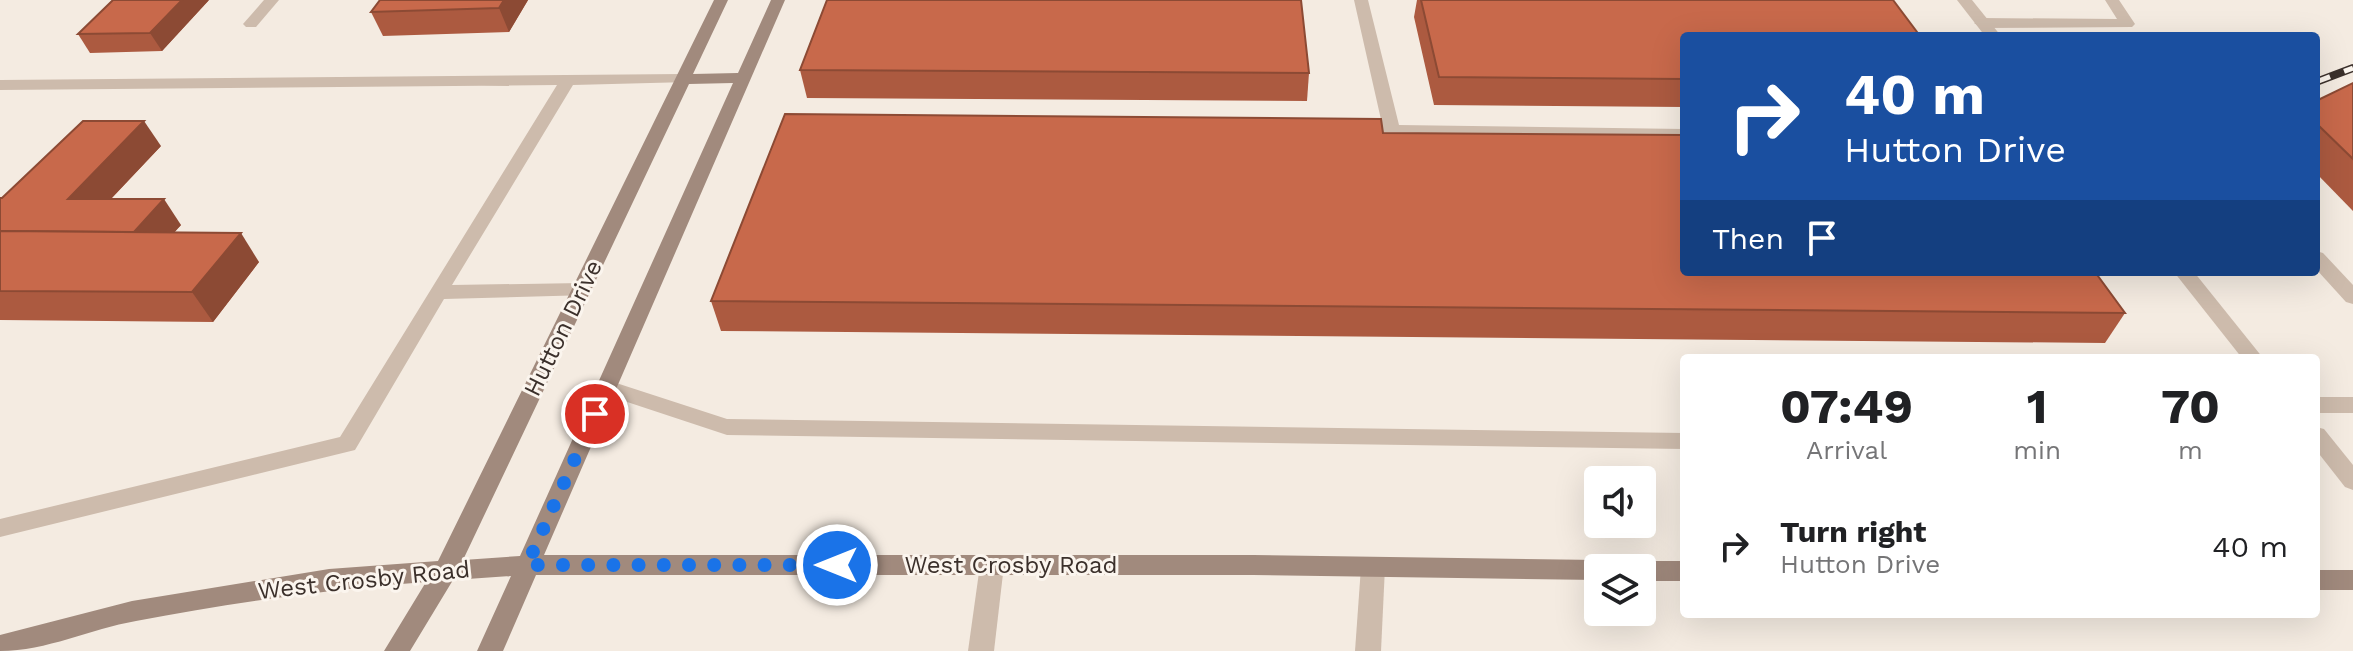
<!DOCTYPE html>
<html lang="en">
<head>
<meta charset="utf-8">
<style>
  :root { --surface:#fff; --page:#f2f2f2; --text:#202124; --muted:#757577 }
  body { margin:0; font-family:"Work Sans",sans-serif; background:var(--page); color:var(--text); height:100vh; display:flex; flex-direction:column; font-size:30px; white-space:nowrap }
  * { box-sizing:border-box; margin:0 }
  p { font-size:26px; color:var(--muted) }
  .icon { flex:none; width:44px; height:44px; fill:none; stroke:currentColor; stroke-width:2; stroke-linecap:round; stroke-linejoin:round }
  .map { position:relative; flex:1; overflow:hidden }
  .drawer { position:absolute; left:1680px; top:354px; width:640px; height:264px; display:flex; flex-direction:column; background:var(--surface); border-radius:8px; box-shadow:0 8px 32px #0002 }
  .drawer>* { flex:none }
  .top-card { position:absolute; left:1680px; top:32px; width:640px; height:244px; border-radius:8px; box-shadow:0 8px 32px #0002; background:#1a4fa0; color:#fff; overflow:hidden }
  .controls { position:absolute; left:1584px; top:466px; display:grid; gap:16px }
  .controls a { display:grid; place-items:center; width:72px; height:72px; border-radius:8px; background:var(--surface); box-shadow:0 8px 32px #0002; font-size:40px }
  .pin { position:absolute; display:grid; place-items:center; width:68px; height:68px; color:#fff; margin:-34px; border:4px solid #fff; border-radius:50%; box-shadow:0 2px 8px #0007 }
  .me { position:absolute; width:88px; margin:-44px; rotate:270deg; stroke-linejoin:round; filter:drop-shadow(0 0 6px #0008) }
  .turn { display:flex; align-items:center; gap:28px; height:168px; padding:0 32px; font-size:36px }
  .turn .icon { width:104px; height:104px; stroke-width:2.5 }
  .turn b { display:block; font-size:56px; line-height:68px }
  .then { display:flex; align-items:center; height:76px; padding:0 32px; background:#0003; gap:16px; font-size:30px }
  .eta { display:flex; justify-content:space-evenly; align-items:center; height:136px; text-align:center }
  .eta b { font-size:48px; font-weight:700; line-height:56px }
  ul { padding:0; list-style:none }
  li { display:flex; align-items:center; gap:24px; height:112px; padding:0 32px }
  li div { flex:1 }
  li b { display:block; font-size:30px }
  li em { font-style:normal }
  .map>svg:first-child { display:block }
</style>
</head>
<body>
<div class="map">
<svg width="2353" height="651" viewBox="0 0 2353 651">
  <rect width="100%" height="100%" fill="#f4ebe1"/>
  <g fill="none" stroke-linecap="round" stroke-linejoin="round">
    <g fill="#cdbbac" fill-rule="evenodd">
      <polygon points="264,0 279,0 256,27 246,27 243,24"/>
      <polygon points="1354,0 1368,0 1399,125 1684,129 1684,139 1350,133 1350,125 1382,124"/>
      <polygon points="2105,0 2119,0 2135,24 2132,27 1982,28 1974,23 1982,18 2117,19"/>
      <polygon points="683,74 691,79 689,82 573,85 452,285 582,283 589,285 592,290 589,295 444,299 355,450 0,537 0,519 340,437 557,85 0,90 0,80"/>
      <polygon points="2316,251 2323,253 2353,285 2353,304 2346,302 2316,269"/>
      <polygon points="607,380 727,419 1684,433 1684,449 727,435 600,393 597,388 600,383"/>
      <rect x="2316" y="397" width="37" height="16"/>
      <polygon points="992,555 1000,558 1004,565 994,651 968,651 980,565 984,558"/>
      <polygon points="1373,557 1381,560 1385,567 1381,651 1355,651 1361,567 1365,560"/>
    </g>
    <g fill="#cdbbac" fill-rule="evenodd">
      <polygon points="1957,0 1972,0 2001,36 1985,36"/>
      <polygon points="2174,272 2194,272 2263,358 2242,358"/>
      <polygon points="2316,427 2324,429 2353,465 2353,490 2345,487 2316,450"/>
    </g>
    <g fill="#a18a7d" fill-rule="evenodd">
      <path d="M714,0h14l-35,74 45,-1 33,-73h14l-241,555h709l345,5 8,3 3,5h-11v12l-345,-5h-717l-33,76h-26l34,-75 -58,4 -43,71h-26l42,-69c-98,7 -194,21 -290,39 -46,8 -89,30 -136,30v-16l132,-34 197,-32 109,-8zM733,83l-213,473 -57,4 226,-476z"/>
      <polygon points="1642,561 1684,561 1684,581 1642,581 1642,568 1632,568"/>
      <rect x="2316" y="570" width="37" height="20"/>
    </g>
    <g stroke="#3b302b" stroke-width="8">
      <polyline id="rail" points="2316,82 2353,68"/>
    </g>
    <use href="#rail" stroke="#fbf5ee" stroke-width="5" stroke-dasharray="15" stroke-linecap="butt"/>
  </g>
  <g fill="#ac5a40">
    <polygon points="209,0 162,51 90,53 78,34"/>
    <polygon points="380,0 528,0 509,32 383,36 371,12"/>
    <polygon points="1417,0 1893,0 1684,36 1684,107 1434,105 1414,17"/>
    <polygon points="800,70 1309,73 1307,101 807,98"/>
    <polygon points="2353,83 2353,211 2316,173 2316,101"/>
    <polygon points="1383,133 2125,313 2105,343 721,331 711,301"/>
    <polygon points="161,146 111,199 181,225 174,232 259,262 213,322 0,320 0,198"/>
  </g>
  <g fill="#8c4a34">
    <polygon points="182,0 209,0 162,51 150,33"/>
    <polygon points="504,0 528,0 509,32 499,8"/>
    <polygon points="144,121 161,146 87,224 68,199"/>
    <polygon points="164,199 181,225 149,261 131,236"/>
    <polygon points="241,233 259,262 213,322 192,292"/>
  </g>
  <g fill="#c8694b" stroke="#8c4a34" stroke-width="2">
    <polygon points="113,0 182,0 150,33 78,34"/>
    <polygon points="380,0 504,0 499,8 371,12"/>
    <polygon points="827,0 1301,0 1309,73 800,70"/>
    <polygon points="1421,0 1893,0 1920,36 1684,36 1684,79 1439,77"/>
    <polygon points="2353,83 2353,159 2316,123 2316,101"/>
    <polygon points="785,114 1381,119 1383,133 1684,135 1684,272 2095,272 2125,313 711,301"/>
    <polygon points="83,121 144,121 68,199 164,199 134,232 0,231 0,198 2,198"/>
    <polygon points="0,231 241,233 192,292 0,291"/>
  </g>
  <g fill="none" stroke-linecap="round" stroke-linejoin="round">
    <polyline stroke="#1a73e8" stroke-width="14" stroke-dasharray="0 25.2" points="595,414 527,565 837,565"/>
  </g>
  <g text-anchor="middle" stroke-width="6" stroke-linejoin="round" paint-order="stroke">
    <g font-size="24" fill="#3b302b" stroke="#fbf5ee">
      <text transform="translate(563 328) rotate(-64)" y="8">Hutton Drive</text>
      <text x="1011" y="573">West Crosby Road</text>
      <text transform="translate(364 580) rotate(-6)" y="8">West Crosby Road</text>
    </g>
  </g>
</svg>
<div class="controls">
<a><svg class="icon" aria-label="sound" viewBox="0 0 24 24"><path d="M4 9h4l5-4v14l-5-4H4zM17 9q2 3 0 6"/></svg></a>
<a><svg class="icon" aria-label="layers" viewBox="0 0 24 24"><path d="M12 4l9 5-9 5-9-5zM3 14l9 5 9-5"/></svg></a>
</div>
<div class="pin" style="left:595px;top:414px;background:#d93025"><svg class="icon" aria-label="arrive" viewBox="0 0 24 24"><path d="M6 21V4h12l-3 4 3 4H6"/></svg></div>
<svg class="me" style="left:837px;top:565px" viewBox="-20 -20 40 40"><circle r="17" fill="#1a73e8" stroke="#fff" stroke-width="3"/><path d="M0-11L8 9 0 5-8 9z" fill="#fff"/></svg>
<div class="top-card">
<div class="turn"><svg class="icon" aria-label="right" viewBox="0 0 24 24"><path d="M7 20v-9h11M14 6l5 5-5 5"/></svg><div><b>40 m</b>Hutton Drive</div></div>
<div class="then">Then<svg class="icon" aria-label="arrive" viewBox="0 0 24 24"><path d="M6 21V4h12l-3 4 3 4H6"/></svg></div>
</div>
<section class="drawer">
<div class="eta">
<div><b>07:49</b><p>Arrival</p></div>
<div><b>1</b><p>min</p></div>
<div><b>70</b><p>m</p></div>
</div>
<ul>
<li><svg class="icon" aria-label="right" viewBox="0 0 24 24"><path d="M7 20v-9h11M14 6l5 5-5 5"/></svg><div><b>Turn right</b><p>Hutton Drive</p></div><em>40 m</em></li>
</ul>
</section>
</div>
</body>
</html>
